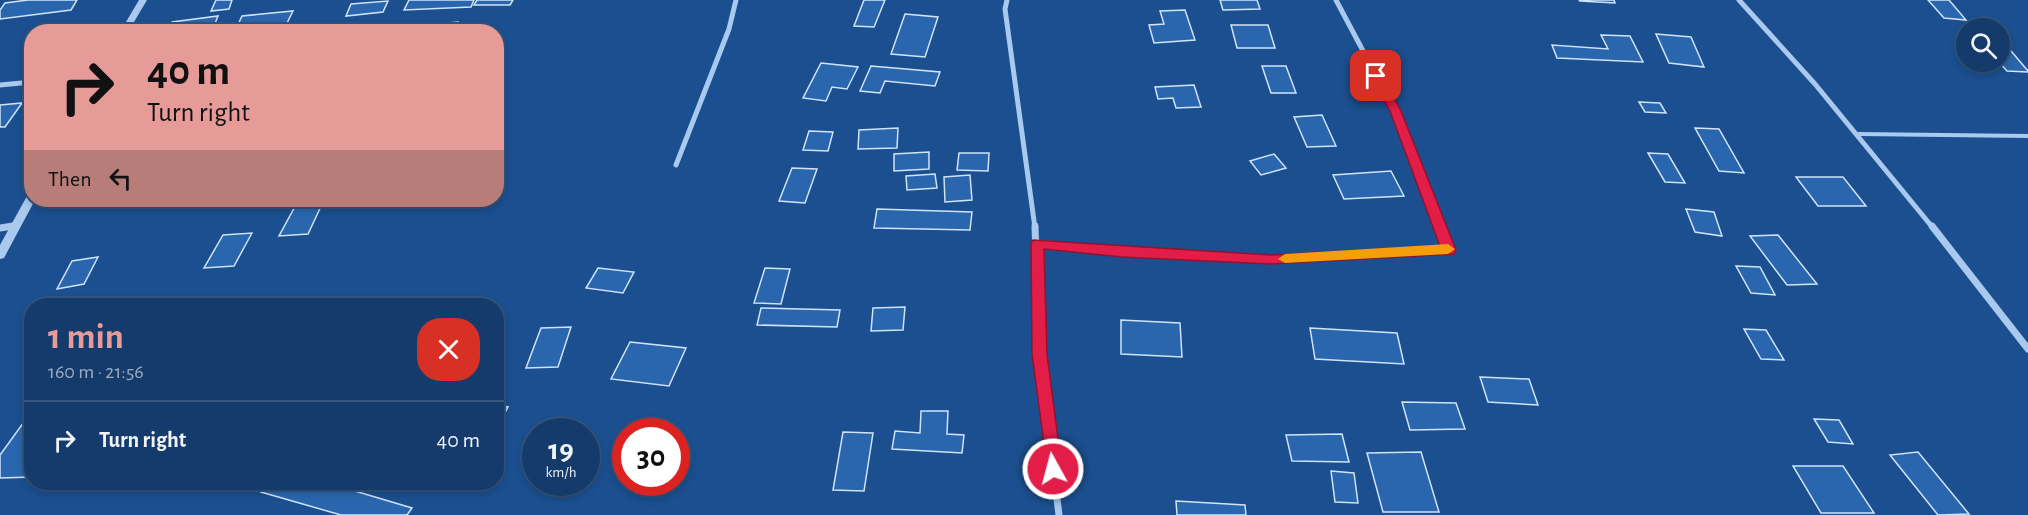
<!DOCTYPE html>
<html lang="en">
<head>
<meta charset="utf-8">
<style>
  :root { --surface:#143b6b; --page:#214673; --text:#f1f3f6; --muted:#9dadc1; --line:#33557e; --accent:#e69b98 }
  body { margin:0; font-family:"Alegreya Sans",sans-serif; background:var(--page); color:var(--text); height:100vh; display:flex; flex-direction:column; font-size:22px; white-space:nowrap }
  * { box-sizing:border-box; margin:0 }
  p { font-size:20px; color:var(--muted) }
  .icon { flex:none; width:33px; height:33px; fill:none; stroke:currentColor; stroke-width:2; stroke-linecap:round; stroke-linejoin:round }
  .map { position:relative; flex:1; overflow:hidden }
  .details { position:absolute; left:24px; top:298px; width:480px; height:192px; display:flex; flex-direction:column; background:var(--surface); border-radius:24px; box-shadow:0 3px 9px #0003,0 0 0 2px var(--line) }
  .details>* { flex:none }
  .guide { position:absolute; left:24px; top:24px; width:480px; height:183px; border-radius:24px; box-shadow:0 3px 9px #0003,0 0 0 2px var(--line); background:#e69b98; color:#111; overflow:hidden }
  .tools { position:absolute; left:1956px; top:18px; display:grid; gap:12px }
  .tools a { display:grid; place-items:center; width:54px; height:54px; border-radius:50%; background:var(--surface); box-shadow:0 3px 9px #0003,0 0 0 2px var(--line); font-size:30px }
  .speed { position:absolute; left:522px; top:418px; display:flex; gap:12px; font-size:30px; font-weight:700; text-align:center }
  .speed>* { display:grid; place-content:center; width:78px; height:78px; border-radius:50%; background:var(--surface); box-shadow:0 3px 9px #0003,0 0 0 2px var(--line); line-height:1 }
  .speed small { font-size:15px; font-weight:400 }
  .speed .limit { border:9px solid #d22; background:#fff; color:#111 }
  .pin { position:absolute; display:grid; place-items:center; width:51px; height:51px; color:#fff; margin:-26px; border-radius:12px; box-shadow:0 3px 9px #0006 }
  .me { position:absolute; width:66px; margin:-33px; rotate:353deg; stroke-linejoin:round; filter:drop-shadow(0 0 4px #0008) }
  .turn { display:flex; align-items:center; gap:21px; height:126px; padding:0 24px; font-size:27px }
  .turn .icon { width:78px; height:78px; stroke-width:2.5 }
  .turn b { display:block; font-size:42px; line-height:51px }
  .then { display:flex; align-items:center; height:57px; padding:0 24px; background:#0003; gap:12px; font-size:22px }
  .round { display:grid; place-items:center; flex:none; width:63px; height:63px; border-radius:24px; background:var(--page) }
  .headline { display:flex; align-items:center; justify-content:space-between; height:102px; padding:0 24px }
  h1 { font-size:36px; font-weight:600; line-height:45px; color:var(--accent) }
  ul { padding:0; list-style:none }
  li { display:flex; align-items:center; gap:18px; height:78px; padding:0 24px; border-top:2px solid var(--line) }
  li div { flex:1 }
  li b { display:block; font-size:22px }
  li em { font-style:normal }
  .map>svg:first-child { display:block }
</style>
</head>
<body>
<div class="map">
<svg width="2028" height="515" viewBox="0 0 2028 515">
  <rect width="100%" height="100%" fill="#1b4f8f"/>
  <g fill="#2a66ad" stroke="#cfe3fa" stroke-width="1.5">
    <polygon points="28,0 77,0 71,10 0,19 0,10 5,3"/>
    <polygon points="216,0 232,0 229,9 211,11"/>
    <polygon points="409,0 474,0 471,7 404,10"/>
    <polygon points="477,0 513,0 510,5 474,5"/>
    <polygon points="864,0 885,0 874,27 854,26"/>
    <polygon points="1220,0 1257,0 1260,9 1223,10"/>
    <polygon points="1579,0 1614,0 1615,3 1580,1"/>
    <polygon points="1928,0 1949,0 1966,20 1944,18"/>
    <polygon points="388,1 383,12 346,16 351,4"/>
    <polygon points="1185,10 1195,40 1154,43 1149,25 1164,24 1160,11"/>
    <polygon points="293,11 286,25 235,31 242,16"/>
    <polygon points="905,14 938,17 925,57 891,54"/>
    <polygon points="218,16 212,31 168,32 172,22"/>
    <polygon points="458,22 455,32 424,32 426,25"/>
    <polygon points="1231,25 1268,25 1275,48 1237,48"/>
    <polygon points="1656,34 1691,37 1704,67 1669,63"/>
    <polygon points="1601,35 1630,36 1643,62 1557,58 1552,45 1608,49"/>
    <polygon points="2000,38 2028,71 2028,72 2007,71 1999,62"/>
    <polygon points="821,63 858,67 847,89 832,87 826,101 803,98"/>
    <polygon points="871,66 940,72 935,86 885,81 880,93 860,91"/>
    <polygon points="1262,66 1286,66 1296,93 1271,93"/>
    <polygon points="1194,85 1201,107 1176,108 1173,98 1158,99 1155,87"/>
    <polygon points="1639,102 1660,103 1666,113 1645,112"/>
    <polygon points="22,103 5,127 0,127 0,105"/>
    <polygon points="1322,115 1336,146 1307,147 1294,117"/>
    <polygon points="898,128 897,148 858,149 859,130"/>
    <polygon points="1695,128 1719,129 1744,173 1719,171"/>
    <polygon points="809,131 833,132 828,151 803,150"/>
    <polygon points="929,152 929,169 894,171 894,154"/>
    <polygon points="959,153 989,153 988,171 957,170"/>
    <polygon points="1648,153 1668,154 1685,183 1665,182"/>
    <polygon points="1274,154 1286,168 1261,175 1250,161"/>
    <polygon points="792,168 817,169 805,203 779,201"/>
    <polygon points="1391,171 1404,196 1344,199 1333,175"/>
    <polygon points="935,174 937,188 907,190 906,176"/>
    <polygon points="970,175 972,200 945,202 944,177"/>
    <polygon points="1796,177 1843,177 1866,206 1818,206"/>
    <polygon points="324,200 308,234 279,236 298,201"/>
    <polygon points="877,209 972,212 970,230 874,228"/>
    <polygon points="1686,209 1714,212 1722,236 1695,232"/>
    <polygon points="252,233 234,266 204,268 223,235"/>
    <polygon points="1778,235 1817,284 1787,285 1750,236"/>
    <polygon points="98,257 84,284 57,289 72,261"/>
    <polygon points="1736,266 1760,267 1775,295 1751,293"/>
    <polygon points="598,268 634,272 623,293 586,288"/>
    <polygon points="765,268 790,269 781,304 754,303"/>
    <polygon points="905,307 903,330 871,331 873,308"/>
    <polygon points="761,308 840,310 837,327 757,325"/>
    <polygon points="1121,320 1180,323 1182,357 1121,354"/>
    <polygon points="571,327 558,367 526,368 541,328"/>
    <polygon points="1310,328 1397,333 1404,364 1315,359"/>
    <polygon points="1744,329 1766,330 1784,360 1761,359"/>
    <polygon points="630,342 686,348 669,386 611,379"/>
    <polygon points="1480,377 1529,379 1538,405 1488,402"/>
    <polygon points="1402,402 1456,403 1465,429 1410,430"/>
    <polygon points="496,406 508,407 496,429"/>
    <polygon points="921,411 948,411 947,434 964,435 962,453 892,449 895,431 920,433"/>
    <polygon points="29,415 32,415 32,477 0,478 0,455"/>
    <polygon points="1814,419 1839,420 1853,444 1828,442"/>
    <polygon points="843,432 873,433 864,491 833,490"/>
    <polygon points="1342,434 1349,462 1292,461 1286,435"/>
    <polygon points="1421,452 1439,512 1383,512 1367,453"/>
    <polygon points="1918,452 1969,514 1938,515 1890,455"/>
    <polygon points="1793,466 1843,466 1874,513 1821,513"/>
    <polygon points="1331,471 1354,473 1358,503 1335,502"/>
    <polygon points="269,483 328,483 412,508 407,515 341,515 261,492"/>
    <polygon points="1176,501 1245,505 1246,515 1177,515"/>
  </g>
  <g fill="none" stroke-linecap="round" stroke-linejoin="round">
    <polyline stroke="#a9c9ee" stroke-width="4" points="1859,134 2028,136"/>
    <g stroke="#a9c9ee" stroke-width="5">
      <polyline points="1007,0 1005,9 1035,228"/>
      <polyline points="1336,0 1395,111 1440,228"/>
      <polyline points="1739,0 1815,84 1933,228"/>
      <polyline points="0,85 32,82"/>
      <polyline points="676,165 729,29 736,0"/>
      <polyline points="2,228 15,226"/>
    </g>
    <g stroke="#a9c9ee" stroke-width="7">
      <polyline points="1035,226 1039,355 1059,515"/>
      <polyline points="1932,226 2028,349"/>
      <polyline points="0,228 13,226"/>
      <polyline points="1037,243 1122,252 1271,259 1449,250 1440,226"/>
    </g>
    <g fill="#a9c9ee" fill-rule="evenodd">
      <polygon points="139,0 147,0 128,32 120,32"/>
      <polygon points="32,193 32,200 35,200 4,258 0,259 0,245 27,196"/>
    </g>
  </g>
  <polygon fill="#e11d48" stroke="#92132f" stroke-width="1.5" points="1376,72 1382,76 1401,111 1456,250 1454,254 1271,264 1122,257 1044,249 1047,354 1062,469 1059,474 1053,476 1048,474 1032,354 1031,243 1033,240 1271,255 1440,246 1390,111 1370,76"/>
  <polygon fill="#f59e0b" points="1448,244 1455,249 1448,254 1285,263 1278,259 1285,254"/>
</svg>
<div class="tools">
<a><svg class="icon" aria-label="search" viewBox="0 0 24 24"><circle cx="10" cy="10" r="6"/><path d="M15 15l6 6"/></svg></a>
</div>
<div class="speed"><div>19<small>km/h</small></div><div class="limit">30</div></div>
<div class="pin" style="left:1376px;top:76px;background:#d93025"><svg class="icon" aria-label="arrive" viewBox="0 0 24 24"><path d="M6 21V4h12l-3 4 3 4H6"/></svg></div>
<svg class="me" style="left:1053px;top:469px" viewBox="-20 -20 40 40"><circle r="17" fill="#e11d48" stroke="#fff" stroke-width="3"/><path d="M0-11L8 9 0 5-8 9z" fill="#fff"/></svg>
<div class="guide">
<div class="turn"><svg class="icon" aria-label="right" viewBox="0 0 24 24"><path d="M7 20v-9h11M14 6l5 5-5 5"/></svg><div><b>40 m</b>Turn right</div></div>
<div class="then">Then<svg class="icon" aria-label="left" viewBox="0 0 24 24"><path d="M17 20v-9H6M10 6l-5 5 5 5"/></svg></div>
</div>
<section class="details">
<div class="headline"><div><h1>1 min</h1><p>160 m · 21:56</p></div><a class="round" style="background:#d93025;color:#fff"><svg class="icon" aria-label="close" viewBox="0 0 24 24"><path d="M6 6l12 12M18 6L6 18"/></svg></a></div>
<ul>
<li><svg class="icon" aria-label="right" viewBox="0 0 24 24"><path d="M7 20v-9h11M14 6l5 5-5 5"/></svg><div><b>Turn right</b></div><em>40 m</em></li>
</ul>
</section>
</div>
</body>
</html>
